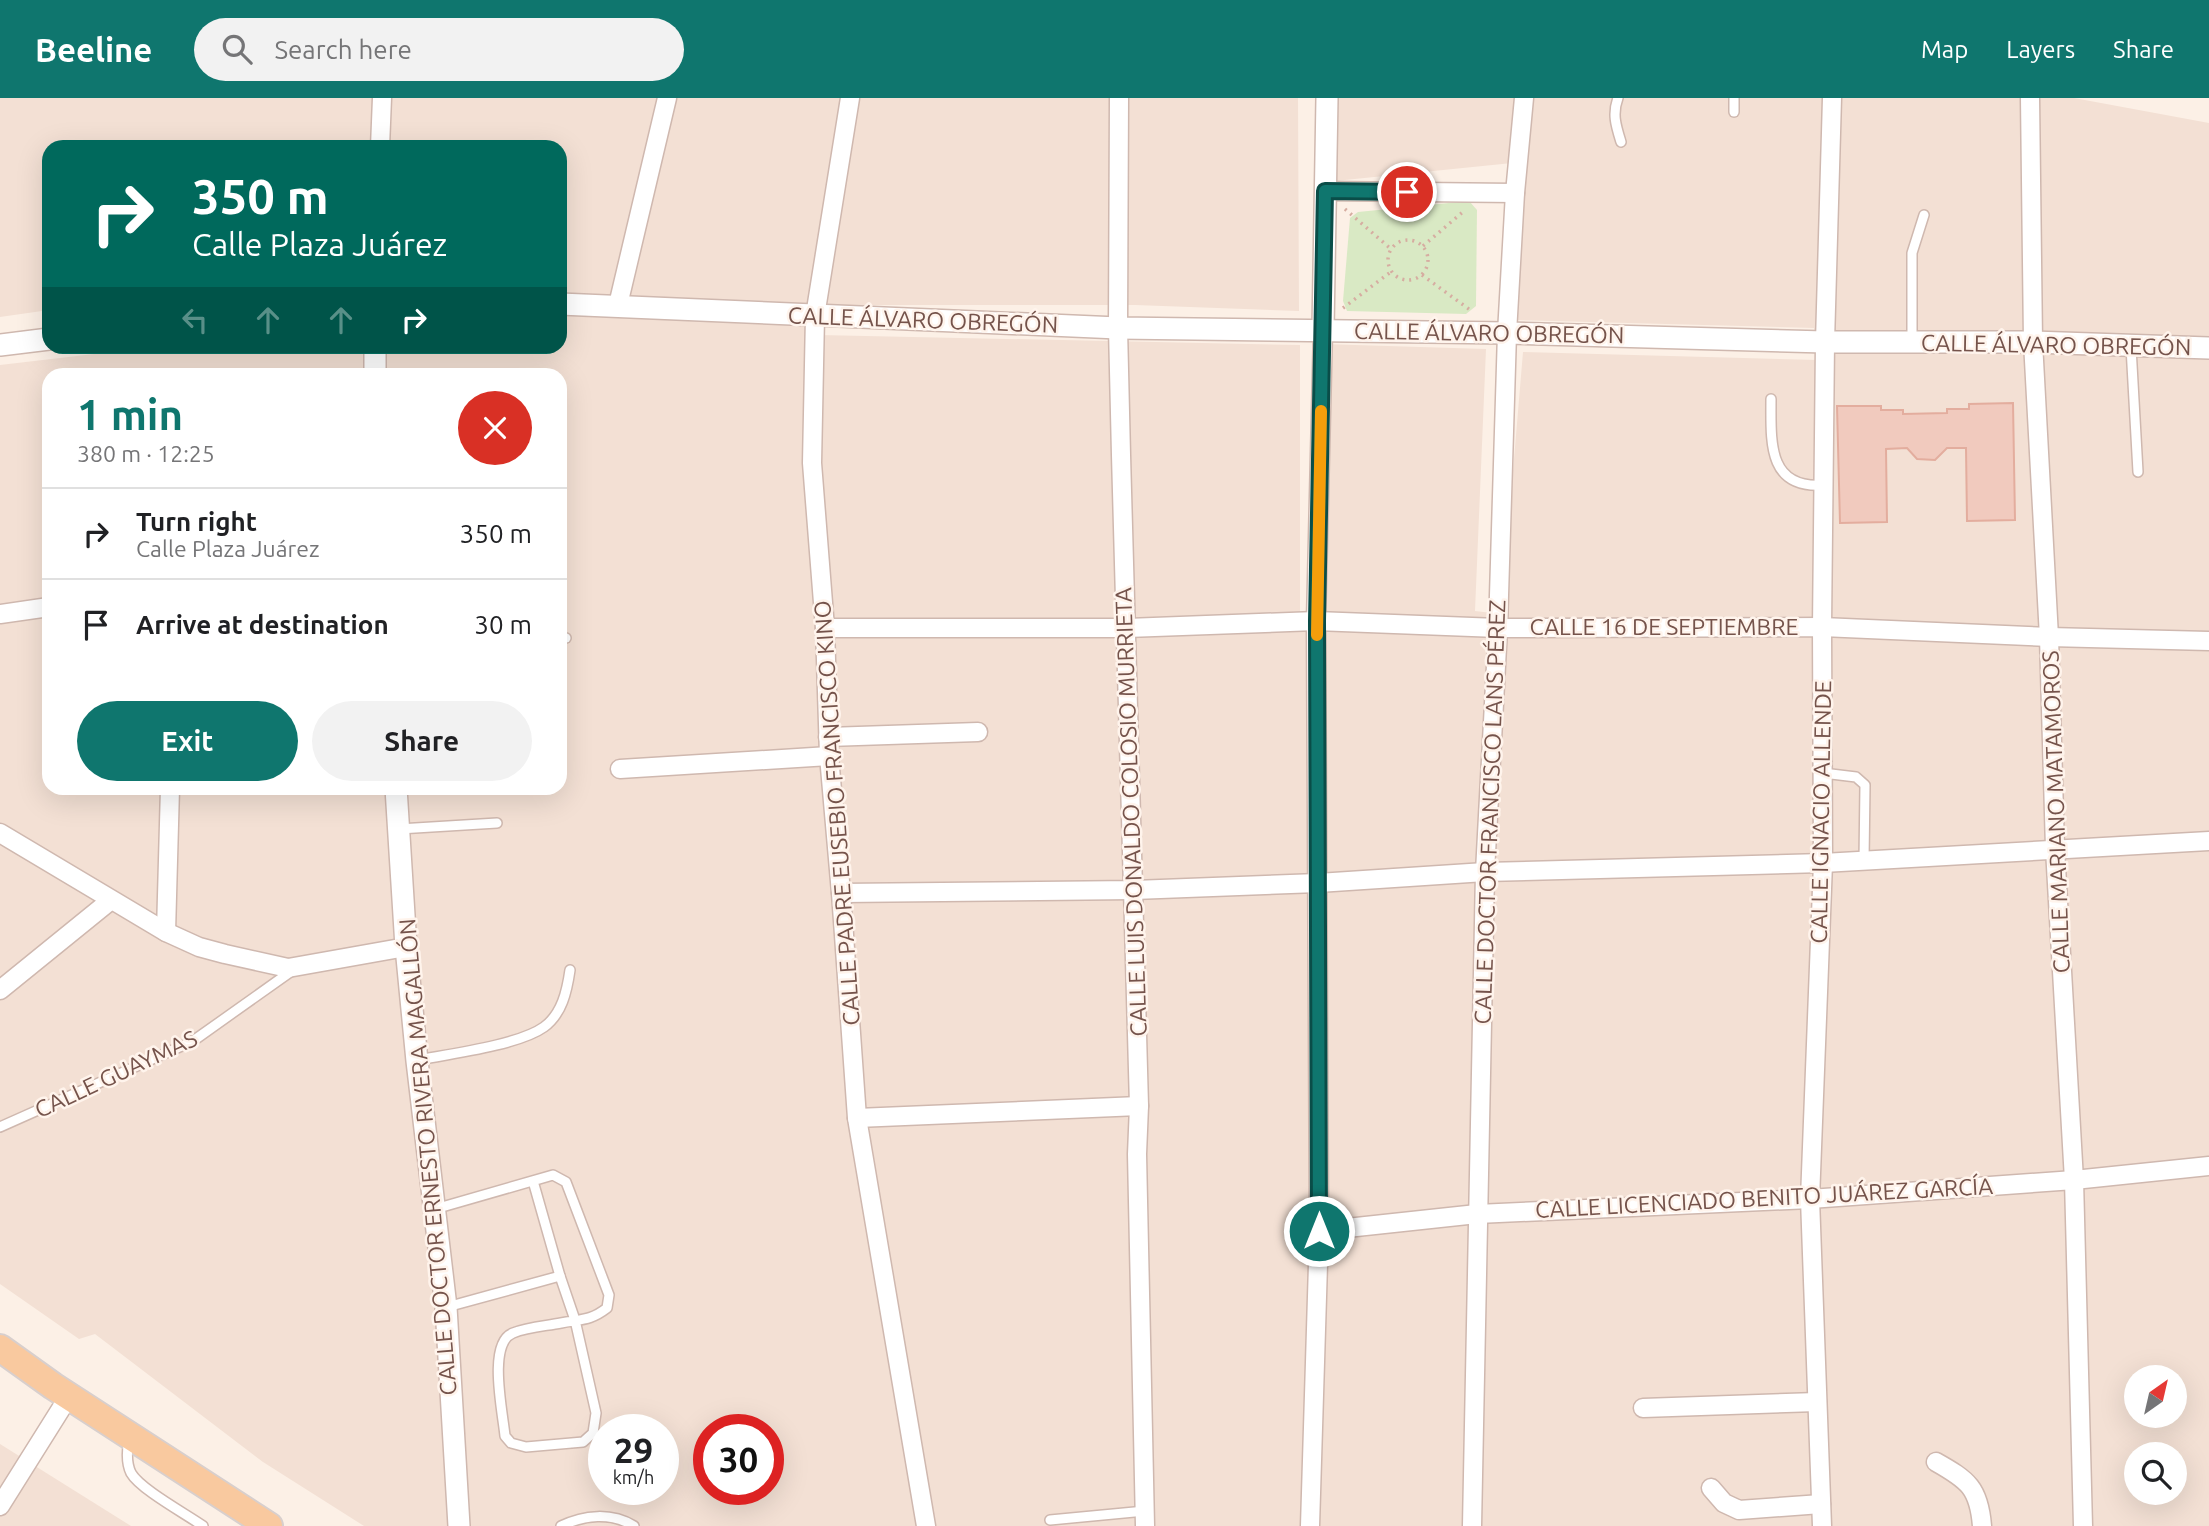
<!DOCTYPE html>
<html lang="en">
<head>
<meta charset="utf-8">
<style>
  :root { --surface:#fff; --page:#f2f2f2; --text:#202124; --muted:#757577; --line:#e0e0e0; --accent:#0f766e }
  body { margin:0; font-family:Ubuntu,sans-serif; background:var(--page); color:var(--text); height:100vh; display:flex; flex-direction:column; font-size:26px; white-space:nowrap }
  * { box-sizing:border-box; margin:0 }
  p { font-size:23px; color:var(--muted) }
  .icon { flex:none; width:38px; height:38px; fill:none; stroke:currentColor; stroke-width:2; stroke-linecap:round; stroke-linejoin:round }
  .map { position:relative; flex:1; overflow:hidden }
  .side { position:absolute; left:42px; top:270px; width:525px; height:427px; display:flex; flex-direction:column; background:var(--surface); border-radius:21px; box-shadow:0 7px 28px #0002 }
  .side>* { flex:none }
  .hud { position:absolute; left:42px; top:42px; width:525px; height:214px; border-radius:21px; box-shadow:0 7px 28px #0002; background:#00695c; color:#fff; overflow:hidden }
  .needle { width:46px; rotate:34deg }
  .tools { position:absolute; left:2124px; top:1267px; display:grid; gap:14px }
  .tools a { display:grid; place-items:center; width:63px; height:63px; border-radius:50%; background:var(--surface); box-shadow:0 7px 28px #0002; font-size:35px }
  .speed { position:absolute; left:588px; top:1316px; display:flex; gap:14px; font-size:35px; font-weight:700; text-align:center }
  .speed>* { display:grid; place-content:center; width:91px; height:91px; border-radius:50%; background:var(--surface); box-shadow:0 7px 28px #0002; line-height:1 }
  .speed small { font-size:18px; font-weight:400 }
  .speed .limit { border:10px solid #d22; background:#fff; color:#111 }
  .pin { position:absolute; display:grid; place-items:center; width:60px; height:60px; color:#fff; margin:-30px; border:4px solid #fff; border-radius:50%; box-shadow:0 2px 7px #0007 }
  .me { position:absolute; width:77px; margin:-38px; rotate:0deg; stroke-linejoin:round; filter:drop-shadow(0 0 5px #0008) }
  .turn { display:flex; align-items:center; gap:24px; height:147px; padding:0 35px; font-size:32px }
  .turn .icon { width:91px; height:91px; stroke-width:2.5 }
  .turn b { display:block; font-size:49px; line-height:60px }
  .lanes { display:flex; align-items:center; height:66px; padding:0 35px; background:#0003; justify-content:center; gap:35px; direction:ltr }
  .lanes .off { opacity:.35 }
  .round { display:grid; place-items:center; flex:none; width:74px; height:74px; border-radius:37px; background:var(--page) }
  .head { display:flex; align-items:center; justify-content:space-between; height:119px; padding:0 35px }
  h1 { font-size:42px; font-weight:700; line-height:52px; color:var(--accent) }
  .cta { display:flex; gap:14px; margin-top:auto; padding:14px 35px }
  .cta a { flex:1; height:80px; border-radius:42px; background:var(--accent); color:#fff; font-size:28px; font-weight:700; line-height:80px; text-align:center }
  .cta a+a { background:var(--page); color:var(--text) }
  ul { padding:0; list-style:none }
  li { display:flex; align-items:center; gap:21px; height:91px; padding:0 35px; border-top:2px solid var(--line) }
  li div { flex:1 }
  li b { display:block; font-size:26px }
  li em { font-style:normal }
  header { display:flex; align-items:center; gap:42px; box-sizing:border-box; height:98px; padding:0 35px; background:var(--accent); color:#fff }
  header strong { font-size:33px }
  nav { display:flex; gap:38px; margin-inline-start:auto; font-size:24px }
  .search { width:490px; height:63px; background:var(--page); display:flex; align-items:center; gap:18px; box-sizing:border-box; padding:0 24px; border-radius:38px; color:var(--muted); font-size:26px }
  .map>svg:first-child { display:block }
</style>
</head>
<body>
<header>
<strong>Beeline</strong>
<div class="search"><svg class="icon" aria-label="search" viewBox="0 0 24 24"><circle cx="10" cy="10" r="6"/><path d="M15 15l6 6"/></svg>Search here</div>
<nav><a>Map</a><a>Layers</a><a>Share</a></nav>
</header>
<div class="map">
<svg width="2209" height="1428" viewBox="0 0 2209 1428">
  <rect width="100%" height="100%" fill="#fcf0e6"/>
  <g fill="#f3e0d4" fill-rule="evenodd">
    <path d="M0,0h1298l1,213 -164,-6h-312l-4,30 481,10v270l23,-2 -1,-269 164,5 -11,262 26,3 22,-262 295,8 -4,-32 -300,-8 8,-158 -187,19v-83h739l135,25v1403h-1845l-101,-64 -168,-128 -16,5 -79,-55v-919l128,-15 1,-4h431v-199h-511v163l-49,7zM49,276h511v414h-511zM2137,1279h38v39h-38zM604,1332h59v59h-59zM709,1332h59v59h-59zM2137,1356h38v39h-38z"/>
    <polygon points="0,1346 131,1428 0,1428"/>
  </g>
  <polygon fill="#d9e9c4" points="1469,103 1477,112 1476,208 1466,216 1347,213 1343,203 1350,120 1358,114"/>
  <polygon fill="#f1cabe" stroke="#e3ad9e" stroke-width="2" points="2013,305 2015,422 1967,423 1966,350 1947,350 1935,362 1917,361 1907,350 1886,351 1887,424 1840,425 1837,308 1881,308 1881,312 1903,312 1903,316 1947,315 1947,311 1969,311 1969,306"/>
  <g fill="none" stroke-linecap="round" stroke-linejoin="round">
    <g stroke="#cfb8af" stroke-width="12">
      <g id="service">
        <path d="M1618,0c-6,16 -2,28 3,44"/>
        <polyline points="1734,14 1734,0"/>
        <polyline points="1912,244 1912,155 1924,117"/>
        <polyline points="2131,249 2138,374"/>
        <path d="M1771,301c0,42 -4,90 52,86"/>
        <polyline points="560,540 566,540"/>
        <polyline points="1823,675 1856,679 1865,687 1864,762"/>
        <polyline points="399,731 497,725"/>
        <path d="M418,962c32,-6 101,-15 126,-33 18,-13 23,-36 26,-57"/>
        <polyline points="0,1029 193,943 293,872"/>
        <path d="M435,1111l118,-34 13,7 43,113 -2,13c-17,13 -25,11 -46,15 -15,3 -33,4 -48,10 -26,10 -10,80 -8,103l6,7 15,4 57,-5 10,-9 3,-20 -21,-93 -15,-44 -27,-95"/>
        <polyline points="447,1209 560,1178"/>
        <path d="M129,1341c-2,11 -3,24 2,34 9,16 55,41 72,53"/>
        <polyline points="1050,1422 1145,1413"/>
        <path d="M561,1428c23,-11 50,-14 73,0"/>
      </g>
    </g>
    <g stroke="#cfb8af" stroke-width="21">
      <g id="minor">
        <polyline points="850,0 815,218 812,365 825,530 829,658 841,795 857,1020 926,1428"/>
        <polyline points="1119,0 1118,230 1121,357 1139,1008 1137,1056 1145,1428"/>
        <polyline points="2030,0 2033,244 2049,539 2055,751 2074,1082 2083,1428"/>
        <polyline points="380,49 382,0"/>
        <polyline points="1325,93 1515,95"/>
        <polyline points="618,207 667,0"/>
        <polyline points="0,516 49,509"/>
        <polyline points="825,530 1127,530 1316,523 1498,530 1822,529 2049,539 2209,543"/>
        <polyline points="828,639 978,634"/>
        <polyline points="620,671 829,658"/>
        <polyline points="0,735 166,834 199,849 225,856 288,870 406,849"/>
        <polyline points="841,795 1134,792 1318,785 1485,774 1823,765 2209,743"/>
        <polyline points="166,834 170,690"/>
        <polyline points="0,892 111,802"/>
        <polyline points="857,1020 1139,1008"/>
        <polyline points="1319,1133 1477,1116 1810,1101 2074,1082 2209,1068"/>
        <polyline points="1643,1310 1817,1304"/>
        <path d="M1936,1364c32,18 43,26 46,64"/>
        <polyline points="1711,1390 1724,1405 1739,1412 1821,1406"/>
        <polyline points="0,1408 69,1298"/>
        <polyline points="1310,1428 1319,1133 1316,523 1323,231"/>
        <polyline points="1472,1428 1485,774 1498,530 1507,235 1515,95 1524,0"/>
        <polyline points="1822,1428 1810,1101 1823,765 1822,529 1825,244 1832,0"/>
      </g>
    </g>
    <g stroke="#cfb8af" stroke-width="24">
      <g id="tertiary">
        <polyline points="560,206 1118,230 1507,235 1825,244 2033,244 2209,250"/>
        <polyline points="1323,231 1327,0"/>
        <polyline points="0,247 49,241"/>
        <polyline points="375,248 375,276"/>
        <polyline points="396,690 406,849 417,963 446,1209 459,1428"/>
      </g>
    </g>
    <g stroke="#d8cfcd" stroke-width="30">
      <polyline id="primary" points="0,1250 53,1288 269,1428"/>
    </g>
    <g stroke="#d6ada1" stroke-width="3.5" stroke-dasharray="2 5" stroke-linecap="butt">
      <polyline points="1345,111 1391,151"/>
      <circle cx="1408" cy="162" r="20"/>
      <polyline points="1423,148 1464,113"/>
      <polyline points="1422,177 1473,214"/>
      <polyline points="1343,210 1392,173"/>
    </g>
    <use href="#service" stroke="#fff" stroke-width="9"/>
    <use href="#minor" stroke="#fff" stroke-width="18"/>
    <use href="#tertiary" stroke="#fff" stroke-width="21"/>
    <use href="#primary" stroke="#f9c99f" stroke-width="26"/>
  </g>
  <g fill="none" stroke-linecap="round" stroke-linejoin="round">
    <g stroke="#0a4d48" stroke-width="18">
      <polyline id="route" points="1319,1133 1317,523 1325,93 1407,94"/>
    </g>
    <use href="#route" stroke="#0f766e" stroke-width="12"/>
    <polyline stroke="#f59e0b" stroke-width="12" points="1317,537 1321,313"/>
  </g>
  <g text-anchor="middle" stroke-width="5" stroke-linejoin="round" paint-order="stroke">
    <g font-size="23" fill="#75534b" stroke="#fff4ec">
      <text transform="translate(923 222) rotate(2)" y="8">CALLE ÁLVARO OBREGÓN</text>
      <text transform="translate(1489 235) rotate(1)" y="8">CALLE ÁLVARO OBREGÓN</text>
      <text transform="translate(2056 247) rotate(1)" y="8">CALLE ÁLVARO OBREGÓN</text>
      <text x="1664" y="537">CALLE 16 DE SEPTIEMBRE</text>
      <text transform="translate(1131 714) rotate(-92)" y="8">CALLE LUIS DONALDO COLOSIO MURRIETA</text>
      <text transform="translate(1490 714) rotate(-88)" y="8">CALLE DOCTOR FRANCISCO LANS PÉREZ</text>
      <text transform="translate(1821 714) rotate(-89)" y="8">CALLE IGNACIO ALLENDE</text>
      <text transform="translate(2056 714) rotate(-92)" y="8">CALLE MARIANO MATAMOROS</text>
      <text transform="translate(837 715) rotate(-94)" y="8">CALLE PADRE EUSEBIO FRANCISCO KINO</text>
      <text transform="translate(116 976) rotate(-25)" y="8">CALLE GUAYMAS</text>
      <text transform="translate(428 1059) rotate(-95)" y="8">CALLE DOCTOR ERNESTO RIVERA MAGALLÓN</text>
      <text transform="translate(1764 1100) rotate(-3)" y="8">CALLE LICENCIADO BENITO JUÁREZ GARCÍA</text>
    </g>
  </g>
</svg>
<div class="tools">
<a><svg class="needle" viewBox="-14 -14 28 28"><path d="M0-13l5 13h-10z" fill="#e53935"/><path d="M0 13l5-13h-10z" fill="#757577"/></svg></a>
<a><svg class="icon" aria-label="search" viewBox="0 0 24 24"><circle cx="10" cy="10" r="6"/><path d="M15 15l6 6"/></svg></a>
</div>
<div class="speed"><div>29<small>km/h</small></div><div class="limit">30</div></div>
<div class="pin" style="left:1407px;top:94px;background:#d93025"><svg class="icon" aria-label="arrive" viewBox="0 0 24 24"><path d="M6 21V4h12l-3 4 3 4H6"/></svg></div>
<svg class="me" style="left:1319px;top:1133px" viewBox="-20 -20 40 40"><circle r="17" fill="#0f766e" stroke="#fff" stroke-width="3"/><path d="M0-11L8 9 0 5-8 9z" fill="#fff"/></svg>
<div class="hud">
<div class="turn"><svg class="icon" aria-label="right" viewBox="0 0 24 24"><path d="M7 20v-9h11M14 6l5 5-5 5"/></svg><div><b>350 m</b>Calle Plaza Juárez</div></div>
<div class="lanes"><svg class="icon off" aria-label="left" viewBox="0 0 24 24"><path d="M17 20v-9H6M10 6l-5 5 5 5"/></svg><svg class="icon off" aria-label="ahead" viewBox="0 0 24 24"><path d="M12 20V5M6 11l6-6 6 6"/></svg><svg class="icon off" aria-label="ahead" viewBox="0 0 24 24"><path d="M12 20V5M6 11l6-6 6 6"/></svg><svg class="icon" aria-label="right" viewBox="0 0 24 24"><path d="M7 20v-9h11M14 6l5 5-5 5"/></svg></div>
</div>
<section class="side">
<div class="head"><div><h1>1 min</h1><p>380 m · 12:25</p></div><a class="round" style="background:#d93025;color:#fff"><svg class="icon" aria-label="close" viewBox="0 0 24 24"><path d="M6 6l12 12M18 6L6 18"/></svg></a></div>
<ul>
<li><svg class="icon" aria-label="right" viewBox="0 0 24 24"><path d="M7 20v-9h11M14 6l5 5-5 5"/></svg><div><b>Turn right</b><p>Calle Plaza Juárez</p></div><em>350 m</em></li>
<li><svg class="icon" aria-label="arrive" viewBox="0 0 24 24"><path d="M6 21V4h12l-3 4 3 4H6"/></svg><div><b>Arrive at destination</b></div><em>30 m</em></li>
</ul>
<div class="cta"><a>Exit</a><a>Share</a></div>
</section>
</div>
</body>
</html>
